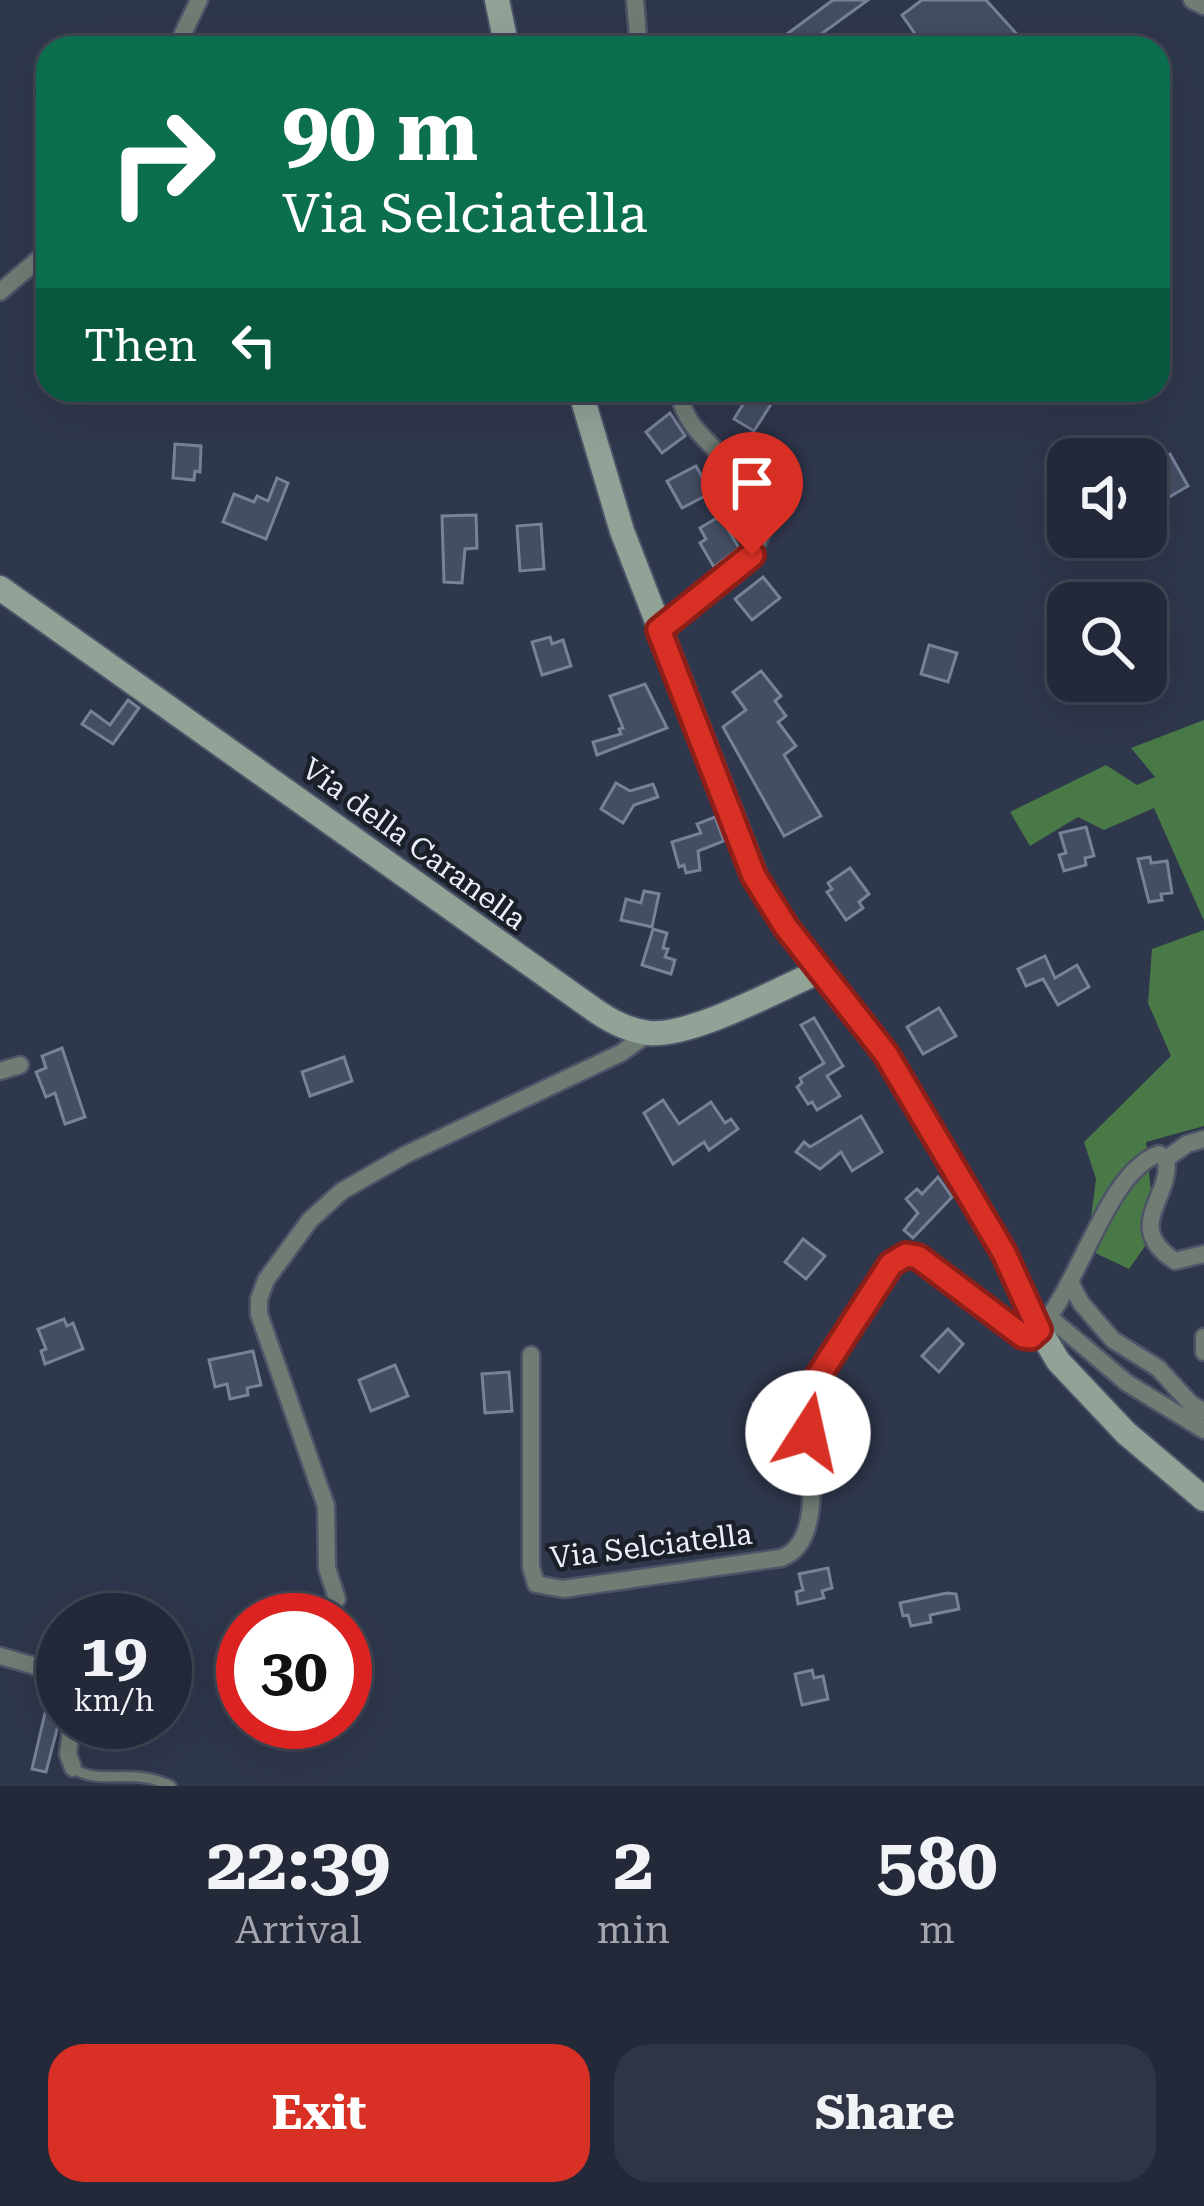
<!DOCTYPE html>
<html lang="en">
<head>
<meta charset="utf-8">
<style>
  :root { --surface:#232939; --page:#2f3544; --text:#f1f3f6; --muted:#a3a6ae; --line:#404553; --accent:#d93025 }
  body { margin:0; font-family:"Roboto Serif",serif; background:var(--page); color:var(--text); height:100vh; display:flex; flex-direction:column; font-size:45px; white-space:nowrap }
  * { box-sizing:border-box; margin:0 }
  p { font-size:39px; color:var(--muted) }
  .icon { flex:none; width:66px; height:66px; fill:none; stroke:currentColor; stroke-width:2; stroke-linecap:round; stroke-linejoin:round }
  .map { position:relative; height:1786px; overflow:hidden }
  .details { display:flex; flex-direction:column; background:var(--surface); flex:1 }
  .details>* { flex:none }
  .banner { position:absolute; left:36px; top:36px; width:1134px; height:366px; border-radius:36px; box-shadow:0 12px 48px #0002,0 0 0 3px var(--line); background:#0b6e4f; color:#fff; overflow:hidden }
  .tools { position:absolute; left:1047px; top:438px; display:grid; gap:24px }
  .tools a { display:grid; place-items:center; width:120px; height:120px; border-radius:24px; background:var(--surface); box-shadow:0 12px 48px #0002,0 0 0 3px var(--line); font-size:60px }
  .speed { position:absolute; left:36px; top:1593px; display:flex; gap:24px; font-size:60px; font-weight:700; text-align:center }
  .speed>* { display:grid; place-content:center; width:156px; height:156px; border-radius:50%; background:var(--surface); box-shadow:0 12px 48px #0002,0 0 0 3px var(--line); line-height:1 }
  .speed small { font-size:30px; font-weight:400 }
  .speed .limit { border:18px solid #d22; background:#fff; color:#111 }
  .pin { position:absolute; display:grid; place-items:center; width:102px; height:102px; color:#fff; margin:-123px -51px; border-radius:50% 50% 50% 0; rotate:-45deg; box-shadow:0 0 12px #0007 }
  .pin .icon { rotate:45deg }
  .me { position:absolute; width:132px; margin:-66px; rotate:10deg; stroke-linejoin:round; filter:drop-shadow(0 0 9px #0008) }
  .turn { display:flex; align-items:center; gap:42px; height:252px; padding:0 48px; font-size:54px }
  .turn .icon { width:156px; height:156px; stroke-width:2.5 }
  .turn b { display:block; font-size:84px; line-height:102px }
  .then { display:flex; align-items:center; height:114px; padding:0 48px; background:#0003; gap:24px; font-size:45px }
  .eta { display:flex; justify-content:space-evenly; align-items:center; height:204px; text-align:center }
  .eta b { font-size:72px; font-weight:700; line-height:84px }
  .primary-button { display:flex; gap:24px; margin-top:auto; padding:24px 48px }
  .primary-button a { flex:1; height:138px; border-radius:36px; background:var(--accent); color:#fff; font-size:48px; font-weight:700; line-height:138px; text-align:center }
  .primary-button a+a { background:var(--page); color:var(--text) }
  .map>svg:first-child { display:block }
</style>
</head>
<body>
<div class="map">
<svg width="1204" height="1786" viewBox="0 0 1204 1786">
  <rect width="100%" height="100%" fill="#2f374c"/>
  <g fill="#497946">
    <polygon points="1204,720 1204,921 1154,808 1104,830 1078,817 1030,846 1010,812 1106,765 1137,785 1155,777 1131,748"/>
    <polygon points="1204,930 1204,1126 1146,1142 1155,1232 1129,1269 1087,1249 1096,1179 1084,1142 1171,1056 1148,1003 1152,949"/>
  </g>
  <g fill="#444d62" stroke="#778198" stroke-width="3">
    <polygon points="833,0 868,0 802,48 768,48"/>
    <polygon points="922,0 986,0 1024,42 1017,48 970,48 959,36 943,48 925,48 902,15"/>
    <polygon points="752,390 773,401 754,431 734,419"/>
    <polygon points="670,413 685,436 662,453 646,432"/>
    <polygon points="175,444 201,446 200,472 195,471 194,480 173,478"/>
    <polygon points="1170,454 1188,486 1166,499 1147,467"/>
    <polygon points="696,466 711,493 682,508 667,481"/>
    <polygon points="277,478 288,483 266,539 223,522 234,494 254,502 257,496 268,501"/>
    <polygon points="476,515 477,548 465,549 462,583 444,582 442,516"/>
    <polygon points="720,516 739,548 714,567 700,543 706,539 700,528"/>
    <polygon points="541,524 544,569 520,571 517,526"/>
    <polygon points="763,577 780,598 752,620 735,599"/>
    <polygon points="550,637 552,644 563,640 571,666 542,675 532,642"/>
    <polygon points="929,645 957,653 948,682 921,674"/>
    <polygon points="761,671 781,696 775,701 786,716 778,722 796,746 784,755 821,816 784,836 723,727 746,710 733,692"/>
    <polygon points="645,684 667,728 597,755 593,742 621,734 619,729 623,728 610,696"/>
    <polygon points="128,700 139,708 113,744 82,724 91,711 110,725"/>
    <polygon points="616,783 630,791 653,784 658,797 634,805 623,823 601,809"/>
    <polygon points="715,817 724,841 698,851 700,870 686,873 684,865 679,867 672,842 701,833 697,824"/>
    <polygon points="1086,827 1094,856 1085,858 1086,865 1064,871 1059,855 1066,853 1060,833"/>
    <polygon points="1150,857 1151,863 1167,861 1172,893 1161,894 1162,900 1149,902 1138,859"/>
    <polygon points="850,868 869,894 859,902 863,908 846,920 827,892 832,889 828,883"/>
    <polygon points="644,891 659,894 652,927 621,920 626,899 641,903"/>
    <polygon points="653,929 667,933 663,948 668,949 665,957 675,960 671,974 642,965"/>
    <polygon points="1045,956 1055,978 1077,965 1089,987 1058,1005 1043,979 1026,986 1018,969"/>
    <polygon points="939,1008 956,1036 923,1054 907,1027"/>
    <polygon points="814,1018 843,1066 827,1076 840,1096 817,1110 812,1102 808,1104 797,1087 802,1083 800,1078 824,1063 801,1025"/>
    <polygon points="62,1048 85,1117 65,1124 55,1093 46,1097 36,1072 46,1068 42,1056"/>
    <polygon points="344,1057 352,1081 310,1096 302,1072"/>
    <polygon points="663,1100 679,1124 711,1102 725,1123 731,1119 738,1129 709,1150 704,1142 673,1164 644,1113"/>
    <polygon points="861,1116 882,1152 852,1171 841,1152 820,1169 796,1152 804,1142 810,1147"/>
    <polygon points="938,1177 952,1197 913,1238 904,1230 918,1213 906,1199 917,1189 922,1194"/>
    <polygon points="803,1239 825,1256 806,1279 785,1262"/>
    <polygon points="64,1319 67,1326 73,1323 83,1349 45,1364 41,1351 46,1349 38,1329"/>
    <polygon points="948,1329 963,1344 939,1372 922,1356"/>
    <polygon points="253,1351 261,1385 247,1388 248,1395 230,1399 227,1384 215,1387 209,1360"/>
    <polygon points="395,1365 408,1396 371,1411 359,1380"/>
    <polygon points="509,1372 512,1411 485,1413 482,1374"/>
    <polygon points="781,1400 784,1433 756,1436 753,1403"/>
    <polygon points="828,1568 832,1588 822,1591 824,1598 798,1604 796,1592 803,1590 799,1574"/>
    <polygon points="947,1593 956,1594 959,1609 930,1615 931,1622 911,1626 908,1615 903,1616 900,1603"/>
    <polygon points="812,1670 814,1678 823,1676 828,1699 802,1705 795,1674"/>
    <polygon points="49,1696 63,1700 63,1706 46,1772 32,1769"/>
  </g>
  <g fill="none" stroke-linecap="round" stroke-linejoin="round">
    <g stroke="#4d5468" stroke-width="14">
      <path id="service" d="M73,1768c24,18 61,-1 98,18"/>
    </g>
    <g stroke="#4d5468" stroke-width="21">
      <g id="minor">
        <polyline points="635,0 639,48"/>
        <polyline points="1192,0 1204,6"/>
        <polyline points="176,48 199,0"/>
        <polyline points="0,292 48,251"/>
        <path d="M659,630c35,-27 125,-76 101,-130 -7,-16 -23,-30 -36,-42 -22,-22 -41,-36 -45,-68"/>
        <polyline points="0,1071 20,1065"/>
        <polyline points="1166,1159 1187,1144 1204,1139"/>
        <polyline points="1070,1282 1081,1303 1113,1340 1158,1368 1191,1404 1204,1412"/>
        <polyline points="1048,1316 1127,1383 1204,1430"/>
        <polyline points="1204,1337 1204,1352"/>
        <path d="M531,1355v212l5,17 27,5 218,-31c52,-18 20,-127 30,-167l86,-132 21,-2 105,79 8,1c46,-38 73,-165 128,-183l7,5c7,38 -44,67 9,102l29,-7"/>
        <polyline points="337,1599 327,1568 326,1506 259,1314 259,1299 266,1280 310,1220 342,1191 405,1155 621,1053 649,1033"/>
        <polyline points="0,1656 63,1674"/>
        <polyline points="72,1722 68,1754 73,1768"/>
      </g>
    </g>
    <g stroke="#4d5468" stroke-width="28">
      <g id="secondary">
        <polyline points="497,0 507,48"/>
        <polyline points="580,390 622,531 759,885 795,939 886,1054 1000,1246 1035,1322 1058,1361 1126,1433 1204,1499"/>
        <path d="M0,588l596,423c16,11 34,20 53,22 43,4 130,-44 171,-62"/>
      </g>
    </g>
    <use href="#service" stroke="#717c75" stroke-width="9"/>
    <use href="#minor" stroke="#717c75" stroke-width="16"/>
    <use href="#secondary" stroke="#91a297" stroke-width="24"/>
  </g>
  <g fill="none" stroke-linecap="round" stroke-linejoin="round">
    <g stroke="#8d1f18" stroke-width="30">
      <polyline id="route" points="752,555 659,630 754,876 786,927 886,1054 1004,1253 1039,1330 1031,1337 1023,1336 918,1257 906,1255 891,1264 814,1383 808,1405 808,1433"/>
    </g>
    <use href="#route" stroke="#d93025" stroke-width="21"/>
  </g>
  <g text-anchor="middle" stroke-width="9" stroke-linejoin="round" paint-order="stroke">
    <g font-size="30" fill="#e9effc" stroke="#1b1f28">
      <text transform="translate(414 844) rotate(36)" y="10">Via della Caranella</text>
      <text transform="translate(651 1546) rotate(-7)" y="10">Via Selciatella</text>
    </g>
  </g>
</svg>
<div class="tools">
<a><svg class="icon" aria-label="sound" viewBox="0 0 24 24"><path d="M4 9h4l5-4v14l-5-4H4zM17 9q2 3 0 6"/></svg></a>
<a><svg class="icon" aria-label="search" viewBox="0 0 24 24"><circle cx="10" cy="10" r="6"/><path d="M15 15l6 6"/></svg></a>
</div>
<div class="speed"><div>19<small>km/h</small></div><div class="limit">30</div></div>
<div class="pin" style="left:752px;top:555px;background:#d93025"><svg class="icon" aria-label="arrive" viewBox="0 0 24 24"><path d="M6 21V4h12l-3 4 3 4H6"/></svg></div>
<svg class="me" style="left:808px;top:1433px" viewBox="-20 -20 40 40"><circle r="19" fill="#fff"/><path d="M0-13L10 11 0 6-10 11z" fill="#d93025"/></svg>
<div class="banner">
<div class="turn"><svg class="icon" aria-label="right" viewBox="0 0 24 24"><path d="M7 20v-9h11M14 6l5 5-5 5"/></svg><div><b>90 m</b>Via Selciatella</div></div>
<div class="then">Then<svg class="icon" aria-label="left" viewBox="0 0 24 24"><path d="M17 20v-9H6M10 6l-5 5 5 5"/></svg></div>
</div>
</div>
<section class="details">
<div class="eta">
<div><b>22:39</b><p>Arrival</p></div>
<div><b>2</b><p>min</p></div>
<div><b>580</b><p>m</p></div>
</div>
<div class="primary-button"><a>Exit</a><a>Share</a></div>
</section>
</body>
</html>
